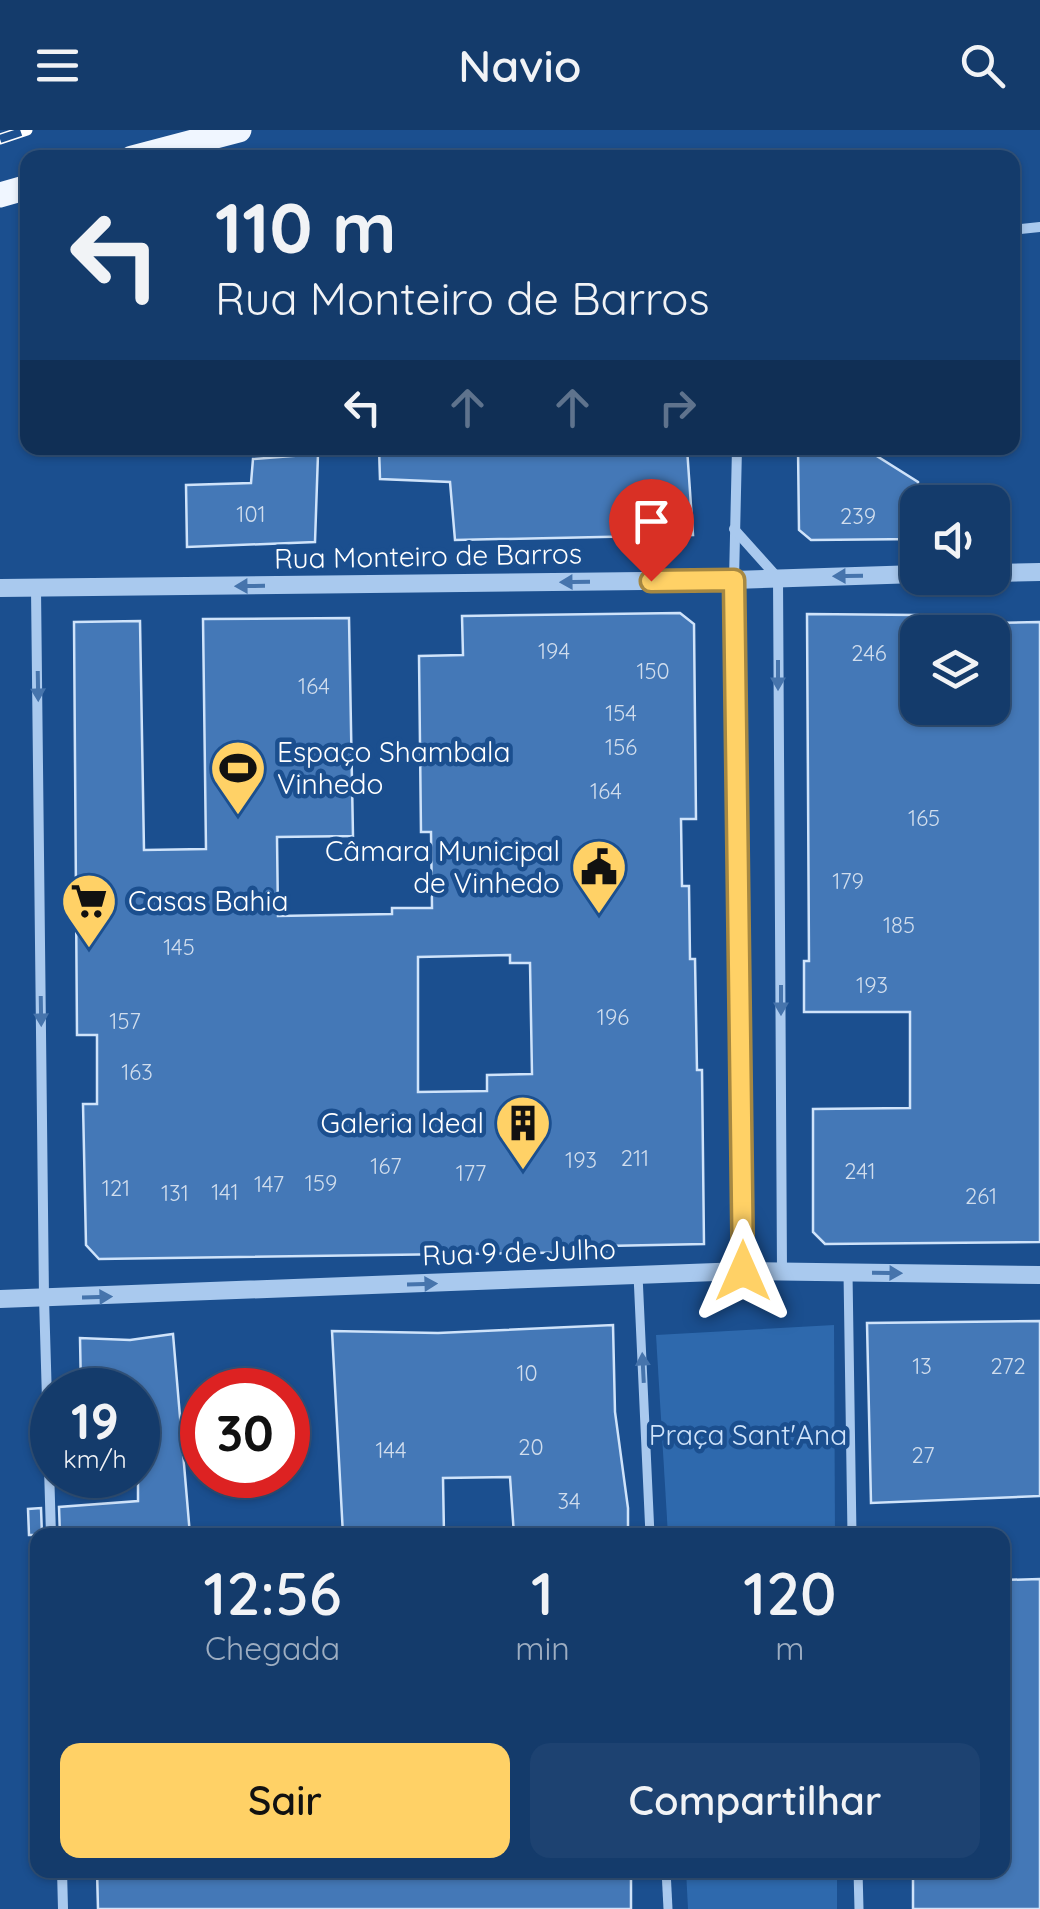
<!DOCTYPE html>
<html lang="pt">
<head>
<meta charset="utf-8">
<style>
  :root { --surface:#143b6b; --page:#1d4271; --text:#f1f3f6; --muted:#9dadc1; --line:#33557e; --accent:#ffd166 }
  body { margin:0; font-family:Quicksand,sans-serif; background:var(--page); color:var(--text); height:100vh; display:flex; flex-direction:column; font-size:38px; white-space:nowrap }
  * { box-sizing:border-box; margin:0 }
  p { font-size:32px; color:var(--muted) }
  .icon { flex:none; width:55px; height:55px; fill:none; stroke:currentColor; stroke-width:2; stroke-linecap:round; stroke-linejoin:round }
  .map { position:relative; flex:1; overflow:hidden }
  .panel { position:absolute; left:30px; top:1398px; width:980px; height:350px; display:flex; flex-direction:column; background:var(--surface); border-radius:20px; box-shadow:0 2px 8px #0004,0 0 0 2px var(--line) }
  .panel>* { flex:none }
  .top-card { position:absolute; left:20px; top:20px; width:1000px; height:305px; border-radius:20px; box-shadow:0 2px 8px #0004,0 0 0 2px var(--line); background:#143b6b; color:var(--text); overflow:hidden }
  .fabs { position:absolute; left:900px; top:355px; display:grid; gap:20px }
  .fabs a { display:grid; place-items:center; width:110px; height:110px; border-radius:20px; background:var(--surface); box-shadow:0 2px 8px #0004,0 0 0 2px var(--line); font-size:50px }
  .speed { position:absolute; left:30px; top:1238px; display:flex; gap:20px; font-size:50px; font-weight:700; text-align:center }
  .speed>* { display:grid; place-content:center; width:130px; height:130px; border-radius:50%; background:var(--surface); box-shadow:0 2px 8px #0004,0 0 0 2px var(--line); line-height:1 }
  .speed small { font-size:25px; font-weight:400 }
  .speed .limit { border:15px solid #d22; background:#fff; color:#111 }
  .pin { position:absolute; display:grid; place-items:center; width:85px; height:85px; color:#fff; margin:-102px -42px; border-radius:50% 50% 50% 0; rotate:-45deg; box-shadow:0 0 10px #0007 }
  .pin .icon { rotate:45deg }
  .me { position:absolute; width:110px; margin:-55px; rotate:0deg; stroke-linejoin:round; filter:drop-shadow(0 0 8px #0008) }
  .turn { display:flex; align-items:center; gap:35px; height:210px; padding:0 30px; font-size:45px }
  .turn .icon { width:130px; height:130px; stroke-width:2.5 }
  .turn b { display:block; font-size:70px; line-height:85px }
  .lanes { display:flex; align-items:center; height:95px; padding:0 30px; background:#0003; justify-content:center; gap:50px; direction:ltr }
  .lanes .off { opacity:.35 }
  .eta { display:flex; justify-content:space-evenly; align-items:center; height:170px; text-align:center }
  .eta b { font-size:60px; font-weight:600; line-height:70px }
  .cta { display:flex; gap:20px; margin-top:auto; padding:20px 30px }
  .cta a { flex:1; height:115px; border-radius:20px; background:var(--accent); color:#111; font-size:40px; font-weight:600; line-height:115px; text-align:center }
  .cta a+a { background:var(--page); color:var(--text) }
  header { display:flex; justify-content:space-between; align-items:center; height:130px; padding:0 30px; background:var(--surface); font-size:45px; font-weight:600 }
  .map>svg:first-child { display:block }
</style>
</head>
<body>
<header><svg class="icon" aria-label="menu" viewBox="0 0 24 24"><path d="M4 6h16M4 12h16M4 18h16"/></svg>Navio<svg class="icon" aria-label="search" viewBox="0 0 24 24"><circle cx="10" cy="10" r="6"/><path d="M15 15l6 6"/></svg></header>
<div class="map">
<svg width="1040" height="1779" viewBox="0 0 1040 1779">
  <rect width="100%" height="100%" fill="#1b4f8f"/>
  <g fill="#2e69ad">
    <polygon points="834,1195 835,1405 668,1405 656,1205"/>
    <polygon points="686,1740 837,1740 837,1779 688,1779"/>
  </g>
  <g fill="#4478b7" stroke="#cfe3fa" stroke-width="2.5" fill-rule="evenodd">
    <polygon points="379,318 687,318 693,405 455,410 450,352 380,349"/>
    <polygon points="798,318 864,318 918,352 918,409 811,410 799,400"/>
    <polygon points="318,324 315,412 187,417 186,355 251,353 253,329"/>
    <path d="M680,483l14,11 2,195h-15l1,67h7l1,73h5l2,111h5l2,174 -98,2v6l-507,7 -13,-14 -3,-141h14v-69h-20l-3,-413 66,-1 4,229 62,-1 -3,-230 146,-1 4,218 -76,1 1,79 114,-2v-6h40l-1,-76h-10l-2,-176 44,-1 -1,-39zM510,825v8h20l2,111 -45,1v16l-69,1v-135z"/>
    <polygon points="807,484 918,485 918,578 992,578 992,493 1040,492 1040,1112 825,1114 813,1102 813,979 910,978 910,882 804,882 804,831 809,831"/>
    <polygon points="1040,1191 1040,1366 871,1373 867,1193"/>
    <polygon points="613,1195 615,1282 628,1378 628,1405 514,1405 510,1347 443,1348 444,1405 343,1405 332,1201 438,1203"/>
    <polygon points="173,1204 190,1405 60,1405 59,1377 138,1371 138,1260 81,1260 80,1208 130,1210"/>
    <polygon points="41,1378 42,1405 29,1405 28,1379"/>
    <polygon points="1040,1449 1040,1779 913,1779 913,1740 1002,1740 1002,1450"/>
    <polygon points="97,1740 631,1740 631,1779 98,1779"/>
  </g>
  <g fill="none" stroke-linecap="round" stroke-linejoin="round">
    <g stroke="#a9c9ee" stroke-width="9">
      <polyline points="848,1143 852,1405"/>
      <polyline points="638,1145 650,1405"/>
      <polyline points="666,1740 668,1779"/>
      <polyline points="858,1740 859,1779"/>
    </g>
    <g stroke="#a9c9ee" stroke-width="10">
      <polyline points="1012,100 1040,97"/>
      <polyline points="737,318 734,450 743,1141"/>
      <polyline points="734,399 778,448 782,1142"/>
      <polyline points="36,459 44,1168 51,1405"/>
      <polyline points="62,1740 63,1779"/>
    </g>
    <g stroke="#a9c9ee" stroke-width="18">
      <polyline points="992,443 1040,442"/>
      <polyline points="0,458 734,450 918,444"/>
      <polyline points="0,1169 743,1141 1040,1145"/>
    </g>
    <g stroke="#f0f6ff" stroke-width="25">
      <polyline points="132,28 239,0"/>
      <polyline points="0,65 28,57"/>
    </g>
    <g stroke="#fff" stroke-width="11">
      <polyline id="rail" points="0,9 27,0"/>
    </g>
    <use href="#rail" stroke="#1b4f8f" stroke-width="8" stroke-dasharray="22" stroke-linecap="butt"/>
  </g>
  <defs><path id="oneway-solid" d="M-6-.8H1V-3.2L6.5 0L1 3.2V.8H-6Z" transform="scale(2.5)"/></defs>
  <g fill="#4674ac">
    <use href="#oneway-solid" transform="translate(848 446) rotate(179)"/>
    <use href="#oneway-solid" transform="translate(575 452) rotate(179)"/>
    <use href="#oneway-solid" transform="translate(250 456) rotate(179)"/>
    <use href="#oneway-solid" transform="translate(778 545) rotate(90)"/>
    <use href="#oneway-solid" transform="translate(38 556) rotate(89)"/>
    <use href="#oneway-solid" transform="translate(781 870) rotate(90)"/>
    <use href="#oneway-solid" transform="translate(41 881) rotate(89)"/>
    <use href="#oneway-solid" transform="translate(887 1143) rotate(1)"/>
    <use href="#oneway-solid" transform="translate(422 1154) rotate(-2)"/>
    <use href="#oneway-solid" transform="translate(97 1167) rotate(-2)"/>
    <use href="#oneway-solid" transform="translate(643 1238) rotate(-93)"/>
  </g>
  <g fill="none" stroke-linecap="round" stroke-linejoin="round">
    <g stroke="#a68842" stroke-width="25">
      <polyline id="route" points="651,451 734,450 743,1141"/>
    </g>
    <use href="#route" stroke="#ffd166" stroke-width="18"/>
  </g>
  <defs>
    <g id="stadium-pin" transform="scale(2.875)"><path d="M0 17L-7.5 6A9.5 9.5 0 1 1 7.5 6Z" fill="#ffd166" stroke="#1b4f8f"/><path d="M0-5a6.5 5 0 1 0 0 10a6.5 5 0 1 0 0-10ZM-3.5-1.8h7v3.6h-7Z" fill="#111"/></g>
    <g id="civic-pin" transform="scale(2.875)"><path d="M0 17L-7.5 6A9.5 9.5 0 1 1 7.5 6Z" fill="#ffd166" stroke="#1b4f8f"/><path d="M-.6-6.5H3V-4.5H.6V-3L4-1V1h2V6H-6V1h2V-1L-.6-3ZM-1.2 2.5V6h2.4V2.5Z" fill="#111"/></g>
    <g id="supermarket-pin" transform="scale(2.875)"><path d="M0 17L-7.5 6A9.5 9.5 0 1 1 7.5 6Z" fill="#ffd166" stroke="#1b4f8f"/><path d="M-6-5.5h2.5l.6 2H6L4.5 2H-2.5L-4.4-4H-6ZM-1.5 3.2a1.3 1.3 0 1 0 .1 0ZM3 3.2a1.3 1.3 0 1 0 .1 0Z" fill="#111"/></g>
    <g id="building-pin" transform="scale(2.875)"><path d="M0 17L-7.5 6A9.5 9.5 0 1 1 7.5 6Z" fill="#ffd166" stroke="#1b4f8f"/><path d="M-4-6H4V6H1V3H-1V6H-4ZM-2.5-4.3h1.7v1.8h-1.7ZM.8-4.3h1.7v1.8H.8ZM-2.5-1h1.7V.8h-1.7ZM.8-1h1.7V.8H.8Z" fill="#111"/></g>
  </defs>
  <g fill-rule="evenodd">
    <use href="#stadium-pin" x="238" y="638"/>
    <use href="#civic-pin" x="599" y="737"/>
    <use href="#supermarket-pin" x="89" y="771"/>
    <use href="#building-pin" x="523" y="993"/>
  </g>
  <g text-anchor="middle" stroke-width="9" stroke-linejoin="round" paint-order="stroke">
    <g font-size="22" fill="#d0dded">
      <text x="251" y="392">101</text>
      <text x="858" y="394">239</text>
      <text x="554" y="529">194</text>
      <text x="869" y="531">246</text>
      <text x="653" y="549">150</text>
      <text x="314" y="564">164</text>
      <text x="621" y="591">154</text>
      <text x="621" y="625">156</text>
      <text x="606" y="669">164</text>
      <text x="924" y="696">165</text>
      <text x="848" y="759">179</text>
      <text x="899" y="803">185</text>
      <text x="179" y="825">145</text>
      <text x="872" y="863">193</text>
      <text x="613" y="895">196</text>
      <text x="125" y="899">157</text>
      <text x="137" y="950">163</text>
      <text x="635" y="1036">211</text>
      <text x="581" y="1038">193</text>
      <text x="386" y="1044">167</text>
      <text x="860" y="1049">241</text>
      <text x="471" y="1051">177</text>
      <text x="321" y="1061">159</text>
      <text x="269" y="1062">147</text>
      <text x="116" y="1066">121</text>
      <text x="225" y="1070">141</text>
      <text x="175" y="1071">131</text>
      <text x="981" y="1074">261</text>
      <text x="922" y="1244">13</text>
      <text x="1008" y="1244">272</text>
      <text x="527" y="1251">10</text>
      <text x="531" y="1325">20</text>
      <text x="391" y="1328">144</text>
      <text x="923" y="1333">27</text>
      <text x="569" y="1379">34</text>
    </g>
    <g font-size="28" fill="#fff" stroke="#1b4f8f">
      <text transform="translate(428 426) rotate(-1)" y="10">Rua Monteiro de Barros</text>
      <text transform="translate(519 1122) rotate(-2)" y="10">Rua 9 de Julho</text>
    </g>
    <g font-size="28" fill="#fff" stroke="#1b4f8f" text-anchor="start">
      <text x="277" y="632">Espaço Shambala<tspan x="277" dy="32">Vinhedo</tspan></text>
      <text x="560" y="731" text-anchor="end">Câmara Municipal<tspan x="560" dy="32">de Vinhedo</tspan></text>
      <text x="128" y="781">Casas Bahia</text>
      <text x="484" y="1003" text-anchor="end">Galeria Ideal</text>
    </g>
    <g font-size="28" fill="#cfe3fa" stroke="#1b4f8f">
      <text x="748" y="1315">Praça Sant'Ana</text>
    </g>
  </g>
</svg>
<div class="fabs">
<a><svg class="icon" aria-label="sound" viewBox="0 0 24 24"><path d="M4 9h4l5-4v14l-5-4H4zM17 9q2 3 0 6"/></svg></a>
<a><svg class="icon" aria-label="layers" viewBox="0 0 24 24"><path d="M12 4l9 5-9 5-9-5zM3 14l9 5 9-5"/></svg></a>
</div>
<div class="speed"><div>19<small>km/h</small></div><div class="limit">30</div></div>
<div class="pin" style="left:651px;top:451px;background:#d93025"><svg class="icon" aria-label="arrive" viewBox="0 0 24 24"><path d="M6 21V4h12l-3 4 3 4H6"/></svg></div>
<svg class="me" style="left:743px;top:1141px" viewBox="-20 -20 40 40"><path d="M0-17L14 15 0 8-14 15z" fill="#ffd166" stroke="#fff" stroke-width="4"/></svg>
<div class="top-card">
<div class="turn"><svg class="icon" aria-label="left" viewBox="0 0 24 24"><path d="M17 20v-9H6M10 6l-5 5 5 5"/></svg><div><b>110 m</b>Rua Monteiro de Barros</div></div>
<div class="lanes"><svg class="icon" aria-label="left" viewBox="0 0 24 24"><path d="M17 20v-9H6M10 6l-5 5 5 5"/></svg><svg class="icon off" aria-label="ahead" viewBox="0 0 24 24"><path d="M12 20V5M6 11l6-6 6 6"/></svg><svg class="icon off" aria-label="ahead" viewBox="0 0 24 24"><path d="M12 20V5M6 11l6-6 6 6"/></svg><svg class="icon off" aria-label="right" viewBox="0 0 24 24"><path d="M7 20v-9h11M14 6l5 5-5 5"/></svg></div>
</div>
<section class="panel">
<div class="eta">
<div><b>12:56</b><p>Chegada</p></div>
<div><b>1</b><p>min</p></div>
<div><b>120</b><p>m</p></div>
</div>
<div class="cta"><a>Sair</a><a>Compartilhar</a></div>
</section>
</div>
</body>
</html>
